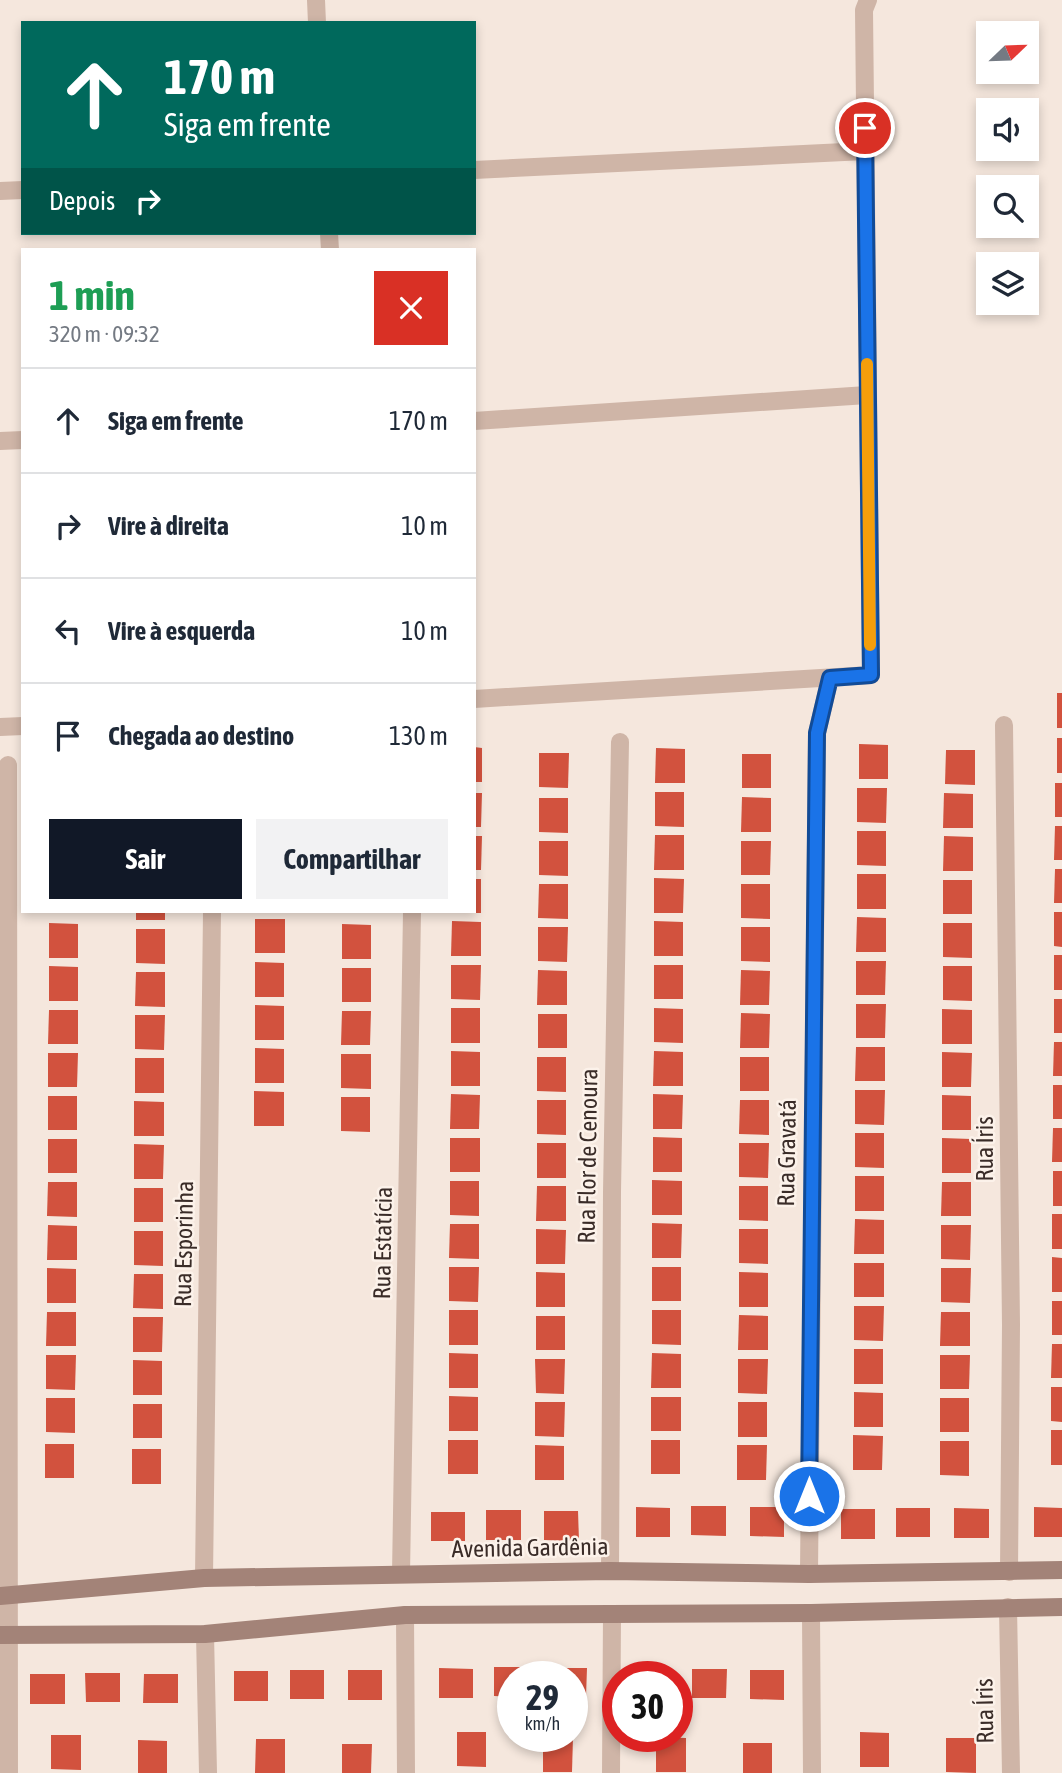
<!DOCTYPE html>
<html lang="pt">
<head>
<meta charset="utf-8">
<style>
  :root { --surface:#fff; --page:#f2f2f3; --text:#1f2937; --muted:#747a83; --line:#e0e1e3; --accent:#111827 }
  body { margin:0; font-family:"Asap Condensed",sans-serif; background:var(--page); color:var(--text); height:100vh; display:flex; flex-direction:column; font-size:26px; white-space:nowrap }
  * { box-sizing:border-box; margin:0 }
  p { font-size:23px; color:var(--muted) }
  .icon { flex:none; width:38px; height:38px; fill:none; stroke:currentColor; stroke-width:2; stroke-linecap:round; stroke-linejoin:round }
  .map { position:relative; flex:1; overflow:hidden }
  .details { position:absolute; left:21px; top:248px; width:455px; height:665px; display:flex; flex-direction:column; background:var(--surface); border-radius:0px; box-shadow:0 4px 10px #0003 }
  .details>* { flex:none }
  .top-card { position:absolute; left:21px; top:21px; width:455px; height:214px; border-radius:0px; box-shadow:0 4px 10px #0003; background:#00695c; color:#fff; overflow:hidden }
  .needle { width:46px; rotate:67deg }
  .controls { position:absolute; left:976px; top:21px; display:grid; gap:14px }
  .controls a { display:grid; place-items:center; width:63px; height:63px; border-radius:0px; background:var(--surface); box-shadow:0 4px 10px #0003; font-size:35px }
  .speed { position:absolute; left:497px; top:1661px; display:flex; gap:14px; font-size:35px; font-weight:700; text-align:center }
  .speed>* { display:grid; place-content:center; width:91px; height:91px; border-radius:50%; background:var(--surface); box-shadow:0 4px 10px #0003; line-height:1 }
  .speed small { font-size:18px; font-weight:400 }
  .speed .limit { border:10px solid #d22; background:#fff; color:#111 }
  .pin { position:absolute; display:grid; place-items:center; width:60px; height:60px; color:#fff; margin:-30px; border:4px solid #fff; border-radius:50%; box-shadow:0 2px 7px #0007 }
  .me { position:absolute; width:77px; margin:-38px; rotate:0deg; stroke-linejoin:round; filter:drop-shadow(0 0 5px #0008) }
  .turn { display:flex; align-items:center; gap:24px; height:147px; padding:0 28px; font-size:32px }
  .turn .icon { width:91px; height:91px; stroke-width:2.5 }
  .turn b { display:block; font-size:49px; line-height:60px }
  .then { display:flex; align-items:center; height:66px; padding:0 28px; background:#0003; gap:14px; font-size:26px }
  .round { display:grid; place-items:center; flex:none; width:74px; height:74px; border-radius:0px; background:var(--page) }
  .overview { display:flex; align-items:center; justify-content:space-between; height:119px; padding:0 28px }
  h1 { font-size:42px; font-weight:700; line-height:52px; color:#1e9e55 }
  .button { display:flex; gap:14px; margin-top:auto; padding:14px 28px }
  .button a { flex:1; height:80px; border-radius:0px; background:var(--accent); color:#fff; font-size:28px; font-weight:700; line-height:80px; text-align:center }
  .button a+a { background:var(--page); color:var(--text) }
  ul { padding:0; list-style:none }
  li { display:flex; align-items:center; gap:21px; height:105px; padding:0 28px; border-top:2px solid var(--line) }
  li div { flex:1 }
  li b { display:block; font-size:26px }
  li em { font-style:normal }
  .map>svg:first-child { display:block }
</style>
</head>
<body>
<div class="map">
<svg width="1062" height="1773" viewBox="0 0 1062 1773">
  <rect width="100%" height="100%" fill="#f5e7dd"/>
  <g fill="#d2523e">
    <rect x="1057" y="693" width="5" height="35"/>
    <rect x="1057" y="738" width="5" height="35"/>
    <polygon points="859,744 888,745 888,779 859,779"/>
    <polygon points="474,747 482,748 482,782 474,782"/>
    <polygon points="656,748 685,749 685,783 655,783"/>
    <polygon points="946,750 975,750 975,785 945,784"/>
    <polygon points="539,753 569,753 568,788 539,787"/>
    <rect x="742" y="754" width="29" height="34"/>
    <rect x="1055" y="783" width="7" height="34"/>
    <polygon points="857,788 887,788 886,823 857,822"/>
    <polygon points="655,792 684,792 684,827 655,826"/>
    <polygon points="474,793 482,793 481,827 474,827"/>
    <polygon points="944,793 973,794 973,828 943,828"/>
    <polygon points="742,797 771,798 771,832 741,832"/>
    <polygon points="539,798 568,798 568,833 539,832"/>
    <polygon points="1055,826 1062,826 1062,860 1054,860"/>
    <polygon points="857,831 886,831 886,866 857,865"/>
    <polygon points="655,835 684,835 684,870 654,870"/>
    <polygon points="474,836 482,836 481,870 474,870"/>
    <polygon points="944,836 973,837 973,871 943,871"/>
    <polygon points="539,841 568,841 568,876 539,875"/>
    <polygon points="741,841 771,841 770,875 741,875"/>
    <polygon points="1055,869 1062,869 1062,903 1054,903"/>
    <rect x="857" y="874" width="29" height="35"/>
    <polygon points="654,878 684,879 683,913 654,913"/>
    <rect x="474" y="879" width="7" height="34"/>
    <rect x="943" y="880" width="29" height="34"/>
    <polygon points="539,884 568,884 568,919 538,918"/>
    <polygon points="741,884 770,884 770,919 741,918"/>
    <rect x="136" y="912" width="29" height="8"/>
    <polygon points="1054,912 1062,912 1062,947 1054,946"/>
    <polygon points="857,917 886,918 886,952 856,952"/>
    <rect x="255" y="919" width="30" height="34"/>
    <polygon points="452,921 481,922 481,956 451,956"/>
    <polygon points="654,921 683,922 683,956 654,956"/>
    <polygon points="49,923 78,924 78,958 49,958"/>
    <polygon points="943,923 972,923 972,958 943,957"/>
    <polygon points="342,924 371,925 371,959 342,959"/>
    <polygon points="538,927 568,927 567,962 538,961"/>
    <polygon points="741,927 770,927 770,962 741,961"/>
    <polygon points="136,929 165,929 165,964 136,963"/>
    <rect x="1054" y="955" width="8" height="35"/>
    <polygon points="856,961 886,961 885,995 856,995"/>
    <polygon points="255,962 284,963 284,997 255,997"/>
    <polygon points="451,965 481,965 480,1000 451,999"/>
    <rect x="654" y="965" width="29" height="34"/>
    <polygon points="49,966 78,967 78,1001 49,1001"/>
    <polygon points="943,966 972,966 972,1001 943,1000"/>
    <rect x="342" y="968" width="29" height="34"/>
    <polygon points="538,970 567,971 567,1005 537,1005"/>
    <polygon points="741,970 770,971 769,1005 740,1005"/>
    <polygon points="136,972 165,972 165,1007 135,1006"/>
    <rect x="1054" y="999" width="8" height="34"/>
    <polygon points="856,1004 886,1004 885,1038 856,1038"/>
    <polygon points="255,1005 284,1006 284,1040 255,1040"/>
    <rect x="451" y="1008" width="29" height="35"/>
    <polygon points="654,1008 683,1009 683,1043 654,1042"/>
    <polygon points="942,1009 972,1010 972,1044 942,1044"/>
    <polygon points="49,1010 78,1010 78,1044 48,1044"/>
    <polygon points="342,1011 371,1011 370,1045 341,1045"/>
    <polygon points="741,1013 770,1014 769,1048 740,1048"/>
    <rect x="538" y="1014" width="29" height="34"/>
    <polygon points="135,1015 165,1015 164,1050 135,1049"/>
    <polygon points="1054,1042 1062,1042 1062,1076 1053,1076"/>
    <polygon points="856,1047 885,1047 885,1081 855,1081"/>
    <polygon points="255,1048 284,1049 284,1083 255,1083"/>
    <polygon points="451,1051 480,1052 480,1086 451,1086"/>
    <polygon points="654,1051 683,1052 683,1086 653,1086"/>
    <polygon points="942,1052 972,1053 971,1087 942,1087"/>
    <polygon points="48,1053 78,1053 77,1087 48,1087"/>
    <polygon points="341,1054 371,1054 371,1089 341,1088"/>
    <polygon points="537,1057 566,1057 566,1092 537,1091"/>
    <rect x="740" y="1057" width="29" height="34"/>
    <rect x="135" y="1058" width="29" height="35"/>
    <rect x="1053" y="1085" width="9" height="34"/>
    <polygon points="855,1090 885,1090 884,1125 855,1124"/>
    <polygon points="254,1091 284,1092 284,1126 254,1126"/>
    <polygon points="451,1094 480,1095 479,1129 450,1129"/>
    <polygon points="653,1094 683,1095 682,1129 653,1129"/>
    <polygon points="942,1095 971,1096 971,1130 942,1130"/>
    <rect x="48" y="1096" width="29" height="34"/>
    <polygon points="341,1097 370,1097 370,1132 341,1131"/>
    <polygon points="537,1100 566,1100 566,1135 537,1134"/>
    <polygon points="740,1100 769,1100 769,1135 739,1134"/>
    <polygon points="134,1101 164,1102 164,1136 134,1136"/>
    <polygon points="1053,1128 1062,1128 1062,1162 1052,1162"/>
    <polygon points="855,1133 884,1133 884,1168 855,1167"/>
    <polygon points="653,1137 682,1138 682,1172 653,1172"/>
    <rect x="450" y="1138" width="30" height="34"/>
    <polygon points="942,1138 971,1139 971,1173 942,1173"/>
    <rect x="48" y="1139" width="29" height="34"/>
    <rect x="537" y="1143" width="29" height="35"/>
    <polygon points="739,1143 769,1143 768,1178 739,1177"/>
    <polygon points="134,1144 164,1145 163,1179 134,1179"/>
    <rect x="1053" y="1171" width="9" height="35"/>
    <rect x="855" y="1176" width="29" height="35"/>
    <polygon points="652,1180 682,1181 682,1215 652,1215"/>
    <polygon points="450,1181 479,1181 479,1216 450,1215"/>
    <polygon points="48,1182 77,1182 77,1217 47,1216"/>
    <polygon points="942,1182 971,1182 971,1216 941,1216"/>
    <polygon points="537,1186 566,1186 566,1221 536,1221"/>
    <polygon points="739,1186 768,1186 768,1221 739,1220"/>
    <rect x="134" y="1188" width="29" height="34"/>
    <rect x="1052" y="1214" width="10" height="35"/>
    <polygon points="855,1219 884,1220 884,1254 854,1254"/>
    <polygon points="652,1223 682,1224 681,1258 652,1258"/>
    <polygon points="450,1224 479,1224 479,1259 449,1258"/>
    <polygon points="48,1225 77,1226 77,1260 47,1260"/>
    <polygon points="941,1225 971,1225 970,1260 941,1259"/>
    <polygon points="536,1229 566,1230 565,1264 536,1264"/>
    <polygon points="739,1229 768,1229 768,1264 739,1263"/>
    <polygon points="134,1231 163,1231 163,1266 134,1265"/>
    <polygon points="1052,1257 1062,1258 1062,1292 1052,1292"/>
    <rect x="854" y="1263" width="30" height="34"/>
    <polygon points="449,1267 479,1267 478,1302 449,1301"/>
    <rect x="652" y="1267" width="29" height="34"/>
    <polygon points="47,1268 76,1269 76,1303 47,1303"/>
    <polygon points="941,1268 971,1268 970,1303 941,1302"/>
    <polygon points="536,1272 565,1273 565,1307 536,1307"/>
    <polygon points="739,1272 768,1273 768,1307 739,1307"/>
    <polygon points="134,1274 163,1274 163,1309 133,1308"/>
    <rect x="1052" y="1301" width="10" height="34"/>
    <polygon points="854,1306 884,1306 883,1341 854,1340"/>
    <rect x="449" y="1310" width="29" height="35"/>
    <polygon points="652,1310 681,1310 681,1345 652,1344"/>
    <polygon points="47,1312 76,1312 76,1346 46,1346"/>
    <polygon points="941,1312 970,1312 970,1346 940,1346"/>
    <polygon points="739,1315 768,1316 768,1350 738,1350"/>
    <rect x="536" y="1316" width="29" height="34"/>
    <polygon points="133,1317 163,1317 162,1352 133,1352"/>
    <polygon points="1052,1344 1062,1344 1062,1378 1051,1378"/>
    <rect x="854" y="1349" width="29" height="35"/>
    <polygon points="449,1353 478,1354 478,1388 449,1388"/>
    <polygon points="652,1353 681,1354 681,1388 651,1388"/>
    <polygon points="46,1355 76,1355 75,1390 46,1389"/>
    <polygon points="940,1355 970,1355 969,1389 940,1389"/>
    <polygon points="535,1359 565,1359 564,1394 536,1393"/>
    <polygon points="738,1359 768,1359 767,1394 738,1393"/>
    <polygon points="133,1360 162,1361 162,1395 133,1395"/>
    <polygon points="1051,1387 1062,1387 1062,1422 1051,1421"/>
    <polygon points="854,1392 883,1393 883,1427 854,1427"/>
    <polygon points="449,1396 478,1397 478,1431 449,1431"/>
    <rect x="651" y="1397" width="30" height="34"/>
    <polygon points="46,1398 75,1398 75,1433 46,1432"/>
    <rect x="940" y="1398" width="29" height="34"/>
    <polygon points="535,1402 565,1402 564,1437 535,1436"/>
    <rect x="738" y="1402" width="29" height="35"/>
    <rect x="133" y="1404" width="29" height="34"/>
    <rect x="1051" y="1430" width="11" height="35"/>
    <polygon points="853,1435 883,1436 882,1470 853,1470"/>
    <rect x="448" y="1440" width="30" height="34"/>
    <rect x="651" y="1440" width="29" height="34"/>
    <polygon points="940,1441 969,1441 969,1476 940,1475"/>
    <rect x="45" y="1444" width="29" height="34"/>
    <polygon points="535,1445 564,1446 564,1480 535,1480"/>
    <polygon points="737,1445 767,1445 766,1480 737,1480"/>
    <rect x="132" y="1449" width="29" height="35"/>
    <polygon points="691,1506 726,1506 726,1536 691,1535"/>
    <polygon points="636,1507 670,1508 670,1537 636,1537"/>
    <polygon points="750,1507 784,1507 784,1537 750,1536"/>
    <polygon points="1034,1507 1062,1508 1062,1537 1034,1537"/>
    <rect x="896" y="1508" width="34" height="29"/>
    <polygon points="954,1508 989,1509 989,1538 954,1538"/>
    <rect x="841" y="1509" width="34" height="30"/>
    <rect x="486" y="1510" width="35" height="30"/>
    <polygon points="544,1511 578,1511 579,1541 544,1540"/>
    <rect x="431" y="1512" width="34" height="29"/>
    <polygon points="494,1667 528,1667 528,1676 513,1676 513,1697 494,1696"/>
    <polygon points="439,1668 473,1669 473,1698 439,1698"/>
    <polygon points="552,1668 587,1668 586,1697 572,1697 572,1676 552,1676"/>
    <polygon points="692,1669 727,1669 726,1698 692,1698"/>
    <rect x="290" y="1670" width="34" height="29"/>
    <rect x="348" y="1670" width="34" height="30"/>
    <rect x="636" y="1670" width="35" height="6"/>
    <polygon points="750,1670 784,1670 784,1700 750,1699"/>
    <rect x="234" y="1671" width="34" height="30"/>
    <polygon points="85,1673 120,1673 120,1702 86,1702"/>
    <rect x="30" y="1674" width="35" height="30"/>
    <polygon points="144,1674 178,1674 178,1703 143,1703"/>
    <polygon points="457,1732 486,1732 486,1767 457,1766"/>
    <polygon points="860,1732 889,1733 889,1767 860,1767"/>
    <polygon points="51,1735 81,1735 81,1770 51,1769"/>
    <polygon points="543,1737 573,1737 572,1772 543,1772"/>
    <polygon points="656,1737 686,1738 686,1772 656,1772"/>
    <polygon points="946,1738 976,1738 976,1773 946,1772"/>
    <polygon points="256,1739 285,1739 285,1773 255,1773"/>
    <polygon points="138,1740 167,1741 167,1773 138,1773"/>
    <rect x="743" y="1743" width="29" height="30"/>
    <polygon points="342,1744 372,1744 371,1773 342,1773"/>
  </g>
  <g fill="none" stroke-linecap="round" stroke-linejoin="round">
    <g stroke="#cfb5a7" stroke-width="18">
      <polyline points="316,0 317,23"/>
      <polyline points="474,170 865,151"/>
      <polyline points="0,191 23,190"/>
      <polyline points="329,233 330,250"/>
      <polyline points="474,421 867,395"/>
      <polyline points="0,441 23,440"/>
      <polyline points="474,699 871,675 864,10 868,0"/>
      <polyline points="1004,725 1011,1325 1009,1572"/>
      <polyline points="0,727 23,726"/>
      <polyline points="8,765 9,1773"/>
      <polyline points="610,1571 612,1192 620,742"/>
      <polyline points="401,1574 412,912"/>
      <polyline points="809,1574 817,733 830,678"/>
      <polyline points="204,1578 212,912"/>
      <polyline points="1008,1607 1011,1773"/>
      <polyline points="811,1613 812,1773"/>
      <polyline points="405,1615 406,1773"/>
      <polyline points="205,1634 208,1773"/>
      <polyline points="611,1773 612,1614"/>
    </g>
    <g stroke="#a38378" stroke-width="18">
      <polyline points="0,1596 204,1578 610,1571 809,1574 1062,1570"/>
      <polyline points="0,1635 205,1634 405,1615 811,1613 1062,1607"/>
    </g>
  </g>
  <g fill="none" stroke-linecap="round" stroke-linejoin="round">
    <g stroke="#114b97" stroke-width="18">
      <polyline id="route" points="809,1496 817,733 830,678 871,675 865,128"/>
    </g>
    <use href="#route" stroke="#1a73e8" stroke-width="12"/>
    <polyline stroke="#f59e0b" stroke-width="12" points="867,364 870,645"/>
  </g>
  <g text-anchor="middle" stroke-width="5" stroke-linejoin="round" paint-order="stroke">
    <g font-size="24" fill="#3a2c28" stroke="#fcf2ea">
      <text transform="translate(985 1149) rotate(-90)" y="8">Rua Íris</text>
      <text transform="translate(787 1153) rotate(-89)" y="8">Rua Gravatá</text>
      <text transform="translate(588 1156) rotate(-89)" y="8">Rua Flor de Cenoura</text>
      <text transform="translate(383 1243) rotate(-89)" y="8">Rua Estatícia</text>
      <text transform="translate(184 1244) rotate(-89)" y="8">Rua Esporinha</text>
      <text transform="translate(530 1548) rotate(-1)" y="8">Avenida Gardênia</text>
      <text transform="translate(985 1711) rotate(-91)" y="8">Rua Íris</text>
    </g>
  </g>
</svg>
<div class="controls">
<a><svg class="needle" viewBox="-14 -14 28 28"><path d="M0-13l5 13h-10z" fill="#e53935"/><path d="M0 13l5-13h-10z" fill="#747a83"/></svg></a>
<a><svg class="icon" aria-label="sound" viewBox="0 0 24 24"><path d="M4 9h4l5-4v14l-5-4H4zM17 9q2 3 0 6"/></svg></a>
<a><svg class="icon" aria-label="search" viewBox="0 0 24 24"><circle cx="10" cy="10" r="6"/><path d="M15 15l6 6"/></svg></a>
<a><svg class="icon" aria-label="layers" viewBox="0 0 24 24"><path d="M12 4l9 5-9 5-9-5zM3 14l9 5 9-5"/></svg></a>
</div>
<div class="speed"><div>29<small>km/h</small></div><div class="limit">30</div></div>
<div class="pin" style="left:865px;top:128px;background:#d93025"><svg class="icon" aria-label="arrive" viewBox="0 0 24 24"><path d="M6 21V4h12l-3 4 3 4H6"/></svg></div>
<svg class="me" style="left:809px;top:1496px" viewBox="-20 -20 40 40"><circle r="17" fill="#1a73e8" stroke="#fff" stroke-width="3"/><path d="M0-11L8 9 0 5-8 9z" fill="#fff"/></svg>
<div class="top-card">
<div class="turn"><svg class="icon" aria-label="ahead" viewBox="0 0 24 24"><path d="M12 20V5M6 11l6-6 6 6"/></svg><div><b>170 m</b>Siga em frente</div></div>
<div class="then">Depois<svg class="icon" aria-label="right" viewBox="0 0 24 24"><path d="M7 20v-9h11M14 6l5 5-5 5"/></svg></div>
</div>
<section class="details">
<div class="overview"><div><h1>1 min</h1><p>320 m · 09:32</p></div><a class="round" style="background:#d93025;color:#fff"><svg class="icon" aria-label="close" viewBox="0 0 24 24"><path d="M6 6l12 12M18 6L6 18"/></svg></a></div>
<ul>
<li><svg class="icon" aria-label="ahead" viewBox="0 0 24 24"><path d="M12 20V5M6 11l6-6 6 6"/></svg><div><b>Siga em frente</b></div><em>170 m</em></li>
<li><svg class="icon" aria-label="right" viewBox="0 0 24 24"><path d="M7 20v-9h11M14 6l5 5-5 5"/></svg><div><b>Vire à direita</b></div><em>10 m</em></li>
<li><svg class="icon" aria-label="left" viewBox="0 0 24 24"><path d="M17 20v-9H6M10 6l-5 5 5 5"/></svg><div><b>Vire à esquerda</b></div><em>10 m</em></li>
<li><svg class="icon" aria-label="arrive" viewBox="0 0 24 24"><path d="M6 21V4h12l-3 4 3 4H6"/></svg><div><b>Chegada ao destino</b></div><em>130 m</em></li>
</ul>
<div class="button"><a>Sair</a><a>Compartilhar</a></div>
</section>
</div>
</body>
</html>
